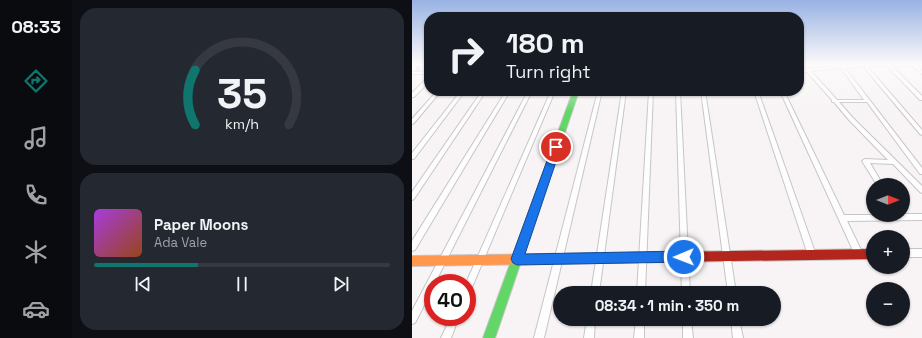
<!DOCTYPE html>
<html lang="en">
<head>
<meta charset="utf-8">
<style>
	body { margin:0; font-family:"Space Grotesk",sans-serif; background:#242831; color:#f1f3f6; height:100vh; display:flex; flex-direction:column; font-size:15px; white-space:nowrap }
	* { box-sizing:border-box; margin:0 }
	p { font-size:13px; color:#9ea1a6 }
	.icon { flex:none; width:22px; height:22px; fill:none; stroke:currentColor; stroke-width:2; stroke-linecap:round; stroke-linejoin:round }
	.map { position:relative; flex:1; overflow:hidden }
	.side { display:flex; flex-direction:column; gap:8px; padding:8px; background:#0d0f14; width:340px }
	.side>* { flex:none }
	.top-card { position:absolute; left:12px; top:12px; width:380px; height:84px; border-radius:16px; box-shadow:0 1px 3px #0004; background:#171b24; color:#f1f3f6; overflow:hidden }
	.needle { width:26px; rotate:90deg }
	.controls { position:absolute; left:454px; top:178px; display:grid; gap:8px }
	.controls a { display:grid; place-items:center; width:44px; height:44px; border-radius:50%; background:#171b24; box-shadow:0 1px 3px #0004; font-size:20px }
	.speed { position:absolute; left:12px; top:274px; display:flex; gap:8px; font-size:20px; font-weight:700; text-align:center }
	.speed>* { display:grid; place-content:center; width:52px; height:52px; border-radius:50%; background:#171b24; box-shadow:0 1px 3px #0004; line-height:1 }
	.speed .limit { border:6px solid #d22; background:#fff; color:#111 }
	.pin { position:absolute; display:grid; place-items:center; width:34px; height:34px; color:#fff; margin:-17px; border:2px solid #fff; border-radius:50%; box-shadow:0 1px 4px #0007 }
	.me { position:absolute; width:44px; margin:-22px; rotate:269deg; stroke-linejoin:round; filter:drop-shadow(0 0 3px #0008) }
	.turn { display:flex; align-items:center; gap:14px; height:84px; padding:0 16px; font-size:18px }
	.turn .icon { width:52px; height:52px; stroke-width:2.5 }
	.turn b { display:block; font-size:28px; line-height:34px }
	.side .tile { flex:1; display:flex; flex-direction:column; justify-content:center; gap:6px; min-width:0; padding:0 14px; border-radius:16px; background:#242831 }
	.side .dial { align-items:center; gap:0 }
	.dial svg { height:104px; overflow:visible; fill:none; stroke:#363941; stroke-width:7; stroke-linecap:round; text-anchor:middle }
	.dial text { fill:#f1f3f6; stroke:none }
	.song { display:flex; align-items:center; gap:12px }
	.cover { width:48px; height:48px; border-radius:6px; background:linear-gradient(135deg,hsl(280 70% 55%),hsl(20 70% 35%)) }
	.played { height:4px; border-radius:2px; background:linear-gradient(90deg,#0f766e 35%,#363941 35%) }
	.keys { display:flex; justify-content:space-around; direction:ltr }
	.trip { position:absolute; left:141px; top:286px; width:228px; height:40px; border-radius:20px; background:#171b24; box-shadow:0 1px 3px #0004; font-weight:700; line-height:40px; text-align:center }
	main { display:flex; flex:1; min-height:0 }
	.dock { display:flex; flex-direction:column; width:72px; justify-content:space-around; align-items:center; background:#090b0e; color:#9ea1a6 }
	.dock .icon { width:28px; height:28px }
	.dock .on { color:#0f766e }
	.dock b { font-size:18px; color:#f1f3f6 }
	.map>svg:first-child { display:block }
</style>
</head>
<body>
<main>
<nav class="dock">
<b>08:33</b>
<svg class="icon on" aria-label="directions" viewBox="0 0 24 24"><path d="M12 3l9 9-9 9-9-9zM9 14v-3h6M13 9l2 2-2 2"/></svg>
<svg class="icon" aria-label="music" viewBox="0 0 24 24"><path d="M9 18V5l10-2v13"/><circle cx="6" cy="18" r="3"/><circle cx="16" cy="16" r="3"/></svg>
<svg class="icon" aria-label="phone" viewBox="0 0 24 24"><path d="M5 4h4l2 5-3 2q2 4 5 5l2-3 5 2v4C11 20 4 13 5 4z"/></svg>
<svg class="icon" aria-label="climate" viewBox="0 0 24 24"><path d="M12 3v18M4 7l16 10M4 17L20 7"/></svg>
<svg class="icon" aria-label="car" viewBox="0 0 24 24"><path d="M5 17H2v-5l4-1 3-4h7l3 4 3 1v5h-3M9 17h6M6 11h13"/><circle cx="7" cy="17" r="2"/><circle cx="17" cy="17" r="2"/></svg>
</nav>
<section class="side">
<div class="tile dial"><svg viewBox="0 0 100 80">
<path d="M14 69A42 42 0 1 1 86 69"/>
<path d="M14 69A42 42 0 0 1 14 27" stroke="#0f766e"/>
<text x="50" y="56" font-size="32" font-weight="700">35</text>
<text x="50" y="72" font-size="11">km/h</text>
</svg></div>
<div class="tile">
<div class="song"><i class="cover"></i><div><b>Paper Moons</b><p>Ada Vale</p></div></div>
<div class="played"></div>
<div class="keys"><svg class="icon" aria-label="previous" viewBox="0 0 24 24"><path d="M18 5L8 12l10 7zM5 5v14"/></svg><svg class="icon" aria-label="pause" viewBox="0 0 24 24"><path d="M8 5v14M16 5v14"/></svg><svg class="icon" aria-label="next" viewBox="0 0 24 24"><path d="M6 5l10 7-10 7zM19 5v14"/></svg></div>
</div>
</section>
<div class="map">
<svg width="510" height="338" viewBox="0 0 510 338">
	<rect width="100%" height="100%" fill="#f8f4f5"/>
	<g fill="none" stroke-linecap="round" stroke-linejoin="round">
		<path fill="#c0afdb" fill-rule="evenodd" d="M5,64H9L7,72L0,75V73L3,71Z"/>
		<defs>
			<path id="street" d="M426,64H430L431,66L449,64H510V66H506L510,71V74L501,66H480L510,96V100H508L475,66H455L510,130V135L508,134L451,66L433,68L510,168V174H508L455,102H427L441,118L510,186V193L508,192L481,164L458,163L471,185H465L450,161L453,159L476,160L437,120L422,102H420V100L395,72H387V70L427,66ZM429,68L452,100H425L399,71Z
				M0,72H17V74H0Z
				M15,78H17V82L2,97H0V93Z
				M25,91H29L2,123L0,124V119Z
				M49,91H53L2,159H0V153Z
				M70,91H74L2,199L0,200V192Z
				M94,91H98L3,250L0,251V241Z
				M116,91H120L23,283H21V288L3,323L0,324V311Z
				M139,91H143L58,292L55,293V283H54Z
				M186,91H190L132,338H122Z
				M210,91H214L187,293H179Z
				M237,91H241L233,293H225Z
				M264,91H268L278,293H270Z
				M289,91H293L324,293H316Z
				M342,91H346L404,255L403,258L400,259L397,258L396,255Z
				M368,91H372L432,215H491V214H510V220L435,221L451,254L450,257L447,258L444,257Z
				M491,249H510V257H491Z
				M39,317H47L39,338H29Z
				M175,319H183L182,338H172Z
				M224,319H232V338H222Z
				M271,319H279L281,338H271Z
				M319,319H327L331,338H321Z"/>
			<path id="fast" d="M161,91H167L83,338H71Z"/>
			<path id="slow" d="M259,252L263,254L264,257L263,260L259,262L0,266V256Z"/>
			<path id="jam" d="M461,249V259L259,262L255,260L254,257L255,254L259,252Z"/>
		</defs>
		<use href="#street" stroke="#c7c5c5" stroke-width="2"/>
		<use href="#fast" stroke="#c7c5c5" stroke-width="2"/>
		<use href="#slow" stroke="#c7c5c5" stroke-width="2"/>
		<use href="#jam" stroke="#c7c5c5" stroke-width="2"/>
		<use href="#street" fill="#fefdfe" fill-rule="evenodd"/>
		<use href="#fast" fill="#63d668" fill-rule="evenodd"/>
		<use href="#slow" fill="#ff974d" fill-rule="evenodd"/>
		<use href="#jam" fill="#b3261e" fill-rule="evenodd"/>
	</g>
	<linearGradient id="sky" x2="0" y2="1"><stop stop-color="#98b2e3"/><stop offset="0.58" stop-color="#fcfafa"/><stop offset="1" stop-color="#fcfafa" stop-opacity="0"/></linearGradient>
	<rect width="510" height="111" fill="url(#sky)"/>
	<path fill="#1a73e8" stroke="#114b97" d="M144,144L149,147L113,254L272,251L276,253L278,257L276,261L272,262L105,265L101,263L99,259L140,147Z"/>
</svg>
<div class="controls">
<a><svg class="needle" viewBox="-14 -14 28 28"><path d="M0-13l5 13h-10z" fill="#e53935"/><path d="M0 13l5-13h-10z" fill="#9ea1a6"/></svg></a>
<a>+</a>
<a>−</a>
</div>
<div class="speed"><div class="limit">40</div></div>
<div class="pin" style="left:144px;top:147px;background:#d93025"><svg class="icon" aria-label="arrive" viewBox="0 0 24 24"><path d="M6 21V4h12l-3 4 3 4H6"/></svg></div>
<svg class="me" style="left:272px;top:257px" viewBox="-20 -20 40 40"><circle r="17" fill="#1a73e8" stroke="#fff" stroke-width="3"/><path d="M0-11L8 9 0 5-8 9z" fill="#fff"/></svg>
<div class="trip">08:34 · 1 min · 350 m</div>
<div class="top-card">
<div class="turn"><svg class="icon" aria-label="right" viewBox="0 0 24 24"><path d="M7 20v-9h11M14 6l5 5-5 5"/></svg><div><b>180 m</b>Turn right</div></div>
</div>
</div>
</main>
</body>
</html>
